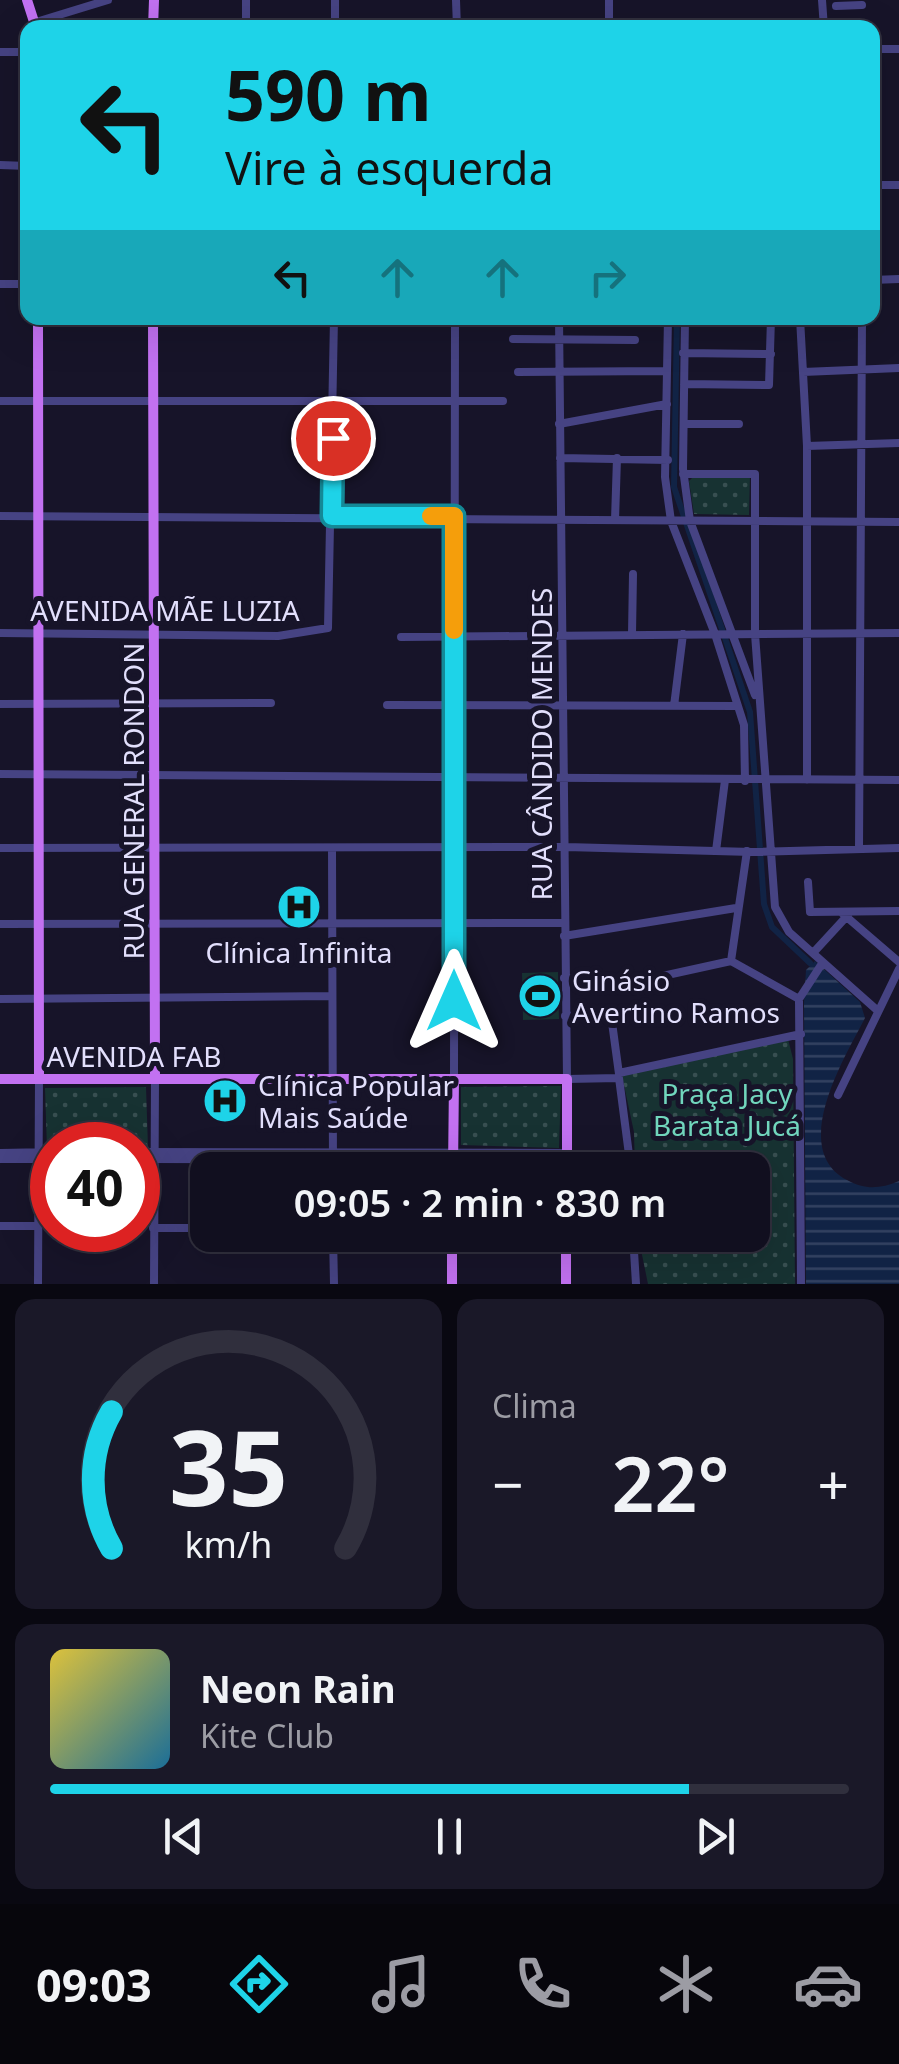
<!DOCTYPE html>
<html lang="pt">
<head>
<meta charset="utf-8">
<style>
	body { margin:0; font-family:"Noto Sans",sans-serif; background:#1a1828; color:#f1f3f6; height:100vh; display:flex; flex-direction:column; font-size:38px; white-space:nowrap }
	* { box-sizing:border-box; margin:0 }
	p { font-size:32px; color:#9c9ca4 }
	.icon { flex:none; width:55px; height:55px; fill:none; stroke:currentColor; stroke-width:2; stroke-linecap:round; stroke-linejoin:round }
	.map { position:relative; height:1284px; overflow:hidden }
	.details { display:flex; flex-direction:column; gap:15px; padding:15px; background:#090811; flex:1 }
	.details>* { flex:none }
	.hud { position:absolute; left:20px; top:20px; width:860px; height:305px; border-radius:20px; box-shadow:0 10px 40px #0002,0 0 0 2px #302f3d; background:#1ed3e8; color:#111; overflow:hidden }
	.speed { position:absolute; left:30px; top:1122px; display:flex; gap:20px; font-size:50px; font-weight:700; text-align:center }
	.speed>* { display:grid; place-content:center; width:130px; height:130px; border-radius:50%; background:#110f1f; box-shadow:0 10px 40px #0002,0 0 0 2px #302f3d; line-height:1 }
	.speed .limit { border:15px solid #d22; background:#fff; color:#111 }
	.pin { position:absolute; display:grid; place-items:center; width:85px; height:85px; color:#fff; margin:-42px; border:5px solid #fff; border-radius:50%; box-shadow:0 2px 10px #0007 }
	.me { position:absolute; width:110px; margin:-55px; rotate:0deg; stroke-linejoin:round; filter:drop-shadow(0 0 8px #0008) }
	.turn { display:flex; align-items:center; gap:35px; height:210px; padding:0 40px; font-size:45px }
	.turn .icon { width:130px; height:130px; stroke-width:2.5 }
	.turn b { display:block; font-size:70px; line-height:85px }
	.lanes { display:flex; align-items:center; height:95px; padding:0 40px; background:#0003; justify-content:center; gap:50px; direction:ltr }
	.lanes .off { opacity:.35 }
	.big { font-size:75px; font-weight:600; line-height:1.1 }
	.details .tile { flex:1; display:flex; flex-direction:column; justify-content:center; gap:15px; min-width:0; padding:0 35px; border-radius:20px; background:#1a1828 }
	.details .dial { align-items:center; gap:0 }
	.dial svg { height:260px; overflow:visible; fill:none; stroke:#302f3d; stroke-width:7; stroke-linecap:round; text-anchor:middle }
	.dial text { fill:#f1f3f6; stroke:none }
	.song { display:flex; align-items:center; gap:30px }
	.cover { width:120px; height:120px; border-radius:15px; background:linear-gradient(135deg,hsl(50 70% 55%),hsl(200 70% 35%)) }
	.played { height:10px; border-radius:5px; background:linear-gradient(90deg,#1ed3e8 80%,#302f3d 80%) }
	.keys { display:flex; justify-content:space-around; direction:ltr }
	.heat { display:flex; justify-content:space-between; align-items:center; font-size:55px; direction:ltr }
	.details .tiles { flex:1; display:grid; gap:15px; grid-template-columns:1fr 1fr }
	.tile:last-child { grid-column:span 2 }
	.trip { position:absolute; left:190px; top:1152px; width:580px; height:100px; border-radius:20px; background:#110f1f; box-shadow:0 10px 40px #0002,0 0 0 2px #302f3d; font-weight:600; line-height:100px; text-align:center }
	.dock { display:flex; height:160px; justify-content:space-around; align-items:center; background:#07060c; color:#9c9ca4 }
	.dock .icon { width:70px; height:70px }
	.dock .active { color:#1ed3e8 }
	.dock b { font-size:45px; color:#f1f3f6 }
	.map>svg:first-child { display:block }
</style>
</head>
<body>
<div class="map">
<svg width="899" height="1284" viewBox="0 0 899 1284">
	<defs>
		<pattern id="park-dots" width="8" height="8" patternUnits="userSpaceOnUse" patternTransform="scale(2.5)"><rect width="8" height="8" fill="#173232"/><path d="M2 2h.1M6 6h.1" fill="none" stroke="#384f51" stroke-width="1.8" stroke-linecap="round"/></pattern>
		<pattern id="water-rules" width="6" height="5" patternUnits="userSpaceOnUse" patternTransform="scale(2.5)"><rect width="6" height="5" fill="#112345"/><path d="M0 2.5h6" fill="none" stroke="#334261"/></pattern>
	</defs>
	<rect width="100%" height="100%" fill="#171429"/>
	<path fill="#173232" d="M558,972L559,1019L523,1020L522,973Z"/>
	<path fill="url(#park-dots)" d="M695,475H750L749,515L694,514L689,481Z
		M787,1035L793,1059L795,1284H648L638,1235H752V1170H635L634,1132L621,1071Z
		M561,1086L559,1148L461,1145V1087Z
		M146,1087L148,1148L52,1145L47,1148L45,1088Z"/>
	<path fill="url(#water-rules)" d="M815,961L860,1002L865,1018C845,1057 788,1149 847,1180C865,1190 880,1189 899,1181V1284H806L804,1003L806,970Z"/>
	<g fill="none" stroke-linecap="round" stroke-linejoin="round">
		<path stroke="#112345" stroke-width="6" d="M677,318L674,487L750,712L764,904L772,927L810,963"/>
		<path stroke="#464383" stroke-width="8" d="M335,0V28
			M456,0L457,28
			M822,0L824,28
			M836,6L862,5
			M36,22L108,0
			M246,28V0
			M609,28V0
			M872,49H899
			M0,52H28
			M872,87L876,119
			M0,165L28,166
			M872,185H899
			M872,280L899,279
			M0,284H28
			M559,318L567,1079L619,1078L631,1170
			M668,318L665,477L671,521L715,634L744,725L745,781
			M685,318L683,469L690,521L755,695
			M800,318L807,446V780
			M559,322L618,321
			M513,339L635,340
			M683,353L771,354
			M518,372L665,371
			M803,372L899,368
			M684,384L769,385L771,318
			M0,401H503
			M559,424L667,404
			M686,424H739
			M807,446L899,443
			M560,458L668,460
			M683,474H755V634L775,907L789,932L878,1011
			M0,516L899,522
			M615,520L617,458
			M0,633L278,636L328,628L334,318
			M632,634L633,574
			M401,637L899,633
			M0,704L271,703
			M387,705L736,706
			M674,706L683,634
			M0,774L899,780
			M0,848L566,847L752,852L899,848
			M332,849L333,1170
			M859,849L862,318
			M716,851L725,780
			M808,882L810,912L899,911
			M842,913L899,962
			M0,924L564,923
			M564,936L736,908
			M813,953L848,915
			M731,961L747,851
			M564,978L649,979L731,961L799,999L801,1284
			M0,999L332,996
			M799,999L823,962
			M565,1016L611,1015L619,1074
			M619,1073L801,1034
			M454,1079L455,318
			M838,1095L899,969
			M138,1152L567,1153
			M0,1153L52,1152
			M0,1159H52
			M138,1159L567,1160
			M0,1226H38
			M153,1228H208
			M333,1235L334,1284
			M633,1235L636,1284
			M38,1284L39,1079
			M154,1284L155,1079"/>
		<path stroke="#c271f1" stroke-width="10" d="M27,0L36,28
			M153,28L154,0
			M38,318L39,1079
			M153,318L155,1079
			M0,1079H567V1170
			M453,1170L454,1079
			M452,1284V1235
			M566,1284V1235"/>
	</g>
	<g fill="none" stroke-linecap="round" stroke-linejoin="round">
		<defs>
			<path id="route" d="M333,438L332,516H454V1001"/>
		</defs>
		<use href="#route" stroke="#148997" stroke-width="25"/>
		<use href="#route" stroke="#1ed3e8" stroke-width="18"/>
		<path stroke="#f59e0b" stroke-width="18" d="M431,516H454V630"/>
	</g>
	<defs>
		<symbol id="hospital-disc" viewBox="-11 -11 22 22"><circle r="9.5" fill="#1ed3e8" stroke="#171429"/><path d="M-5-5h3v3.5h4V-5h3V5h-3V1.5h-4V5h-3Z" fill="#111"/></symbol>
		<symbol id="stadium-disc" viewBox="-11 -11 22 22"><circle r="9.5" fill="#1ed3e8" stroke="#171429"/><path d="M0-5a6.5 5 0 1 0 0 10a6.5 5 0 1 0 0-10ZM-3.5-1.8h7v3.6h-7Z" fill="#111"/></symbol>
	</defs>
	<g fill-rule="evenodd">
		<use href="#hospital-disc" x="274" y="882" width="50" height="50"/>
		<use href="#stadium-disc" x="515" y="971" width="50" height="50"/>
		<use href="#hospital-disc" x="200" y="1076" width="50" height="50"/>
	</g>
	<g text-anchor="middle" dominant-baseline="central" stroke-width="10" stroke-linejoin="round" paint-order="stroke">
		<g font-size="28" fill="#e2dffc" stroke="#171429">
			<text x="165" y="610">AVENIDA MÃE LUZIA</text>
			<text transform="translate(541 744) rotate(-90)">RUA CÂNDIDO MENDES</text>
			<text transform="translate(133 801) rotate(-90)">RUA GENERAL RONDON</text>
			<text x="134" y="1056">AVENIDA FAB</text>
		</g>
		<g font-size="28" fill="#e2dffc" stroke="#171429" text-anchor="start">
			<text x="299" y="952" text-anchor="middle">Clínica Infinita</text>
			<text x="572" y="980">Ginásio<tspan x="572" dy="32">Avertino Ramos</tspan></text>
			<text x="258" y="1085">Clínica Popular<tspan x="258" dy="32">Mais Saúde</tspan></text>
		</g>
		<g font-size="28" fill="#71d6bd" stroke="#171429">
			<text x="727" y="1093">Praça Jacy<tspan x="727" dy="32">Barata Jucá</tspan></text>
		</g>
	</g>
</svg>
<div class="speed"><div class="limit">40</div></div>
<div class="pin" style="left:333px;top:438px;background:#d93025"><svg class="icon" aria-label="arrive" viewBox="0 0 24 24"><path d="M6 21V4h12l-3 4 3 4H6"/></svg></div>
<svg class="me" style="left:454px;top:1001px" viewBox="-20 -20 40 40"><path d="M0-17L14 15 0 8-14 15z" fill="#1ed3e8" stroke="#fff" stroke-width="4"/></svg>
<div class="trip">09:05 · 2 min · 830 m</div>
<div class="hud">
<div class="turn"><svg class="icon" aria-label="left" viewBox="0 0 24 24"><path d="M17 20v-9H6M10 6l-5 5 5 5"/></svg><div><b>590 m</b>Vire à esquerda</div></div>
<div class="lanes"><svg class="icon" aria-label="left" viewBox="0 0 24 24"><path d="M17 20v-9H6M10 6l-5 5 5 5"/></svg><svg class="icon off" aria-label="ahead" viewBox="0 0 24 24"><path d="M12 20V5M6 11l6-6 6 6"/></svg><svg class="icon off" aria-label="ahead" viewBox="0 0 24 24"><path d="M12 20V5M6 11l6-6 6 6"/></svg><svg class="icon off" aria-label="right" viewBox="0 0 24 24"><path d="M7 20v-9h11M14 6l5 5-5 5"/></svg></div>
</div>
</div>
<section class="details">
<div class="tiles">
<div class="tile dial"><svg viewBox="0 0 100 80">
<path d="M14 69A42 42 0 1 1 86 69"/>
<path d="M14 69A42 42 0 0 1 14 27" stroke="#1ed3e8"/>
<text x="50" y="56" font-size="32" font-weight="700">35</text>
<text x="50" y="72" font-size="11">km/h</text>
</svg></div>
<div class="tile"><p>Clima</p>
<div class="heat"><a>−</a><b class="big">22°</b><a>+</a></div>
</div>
<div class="tile">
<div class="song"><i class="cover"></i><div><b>Neon Rain</b><p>Kite Club</p></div></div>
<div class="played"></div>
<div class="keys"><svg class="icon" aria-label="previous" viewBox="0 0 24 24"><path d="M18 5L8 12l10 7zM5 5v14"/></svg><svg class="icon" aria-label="pause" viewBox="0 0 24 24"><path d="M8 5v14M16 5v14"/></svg><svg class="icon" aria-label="next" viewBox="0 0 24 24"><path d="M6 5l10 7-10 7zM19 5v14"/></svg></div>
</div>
</div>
</section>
<nav class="dock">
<b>09:03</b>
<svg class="icon active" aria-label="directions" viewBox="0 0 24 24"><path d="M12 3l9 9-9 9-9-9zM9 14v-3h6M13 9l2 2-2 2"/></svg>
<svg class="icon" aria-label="music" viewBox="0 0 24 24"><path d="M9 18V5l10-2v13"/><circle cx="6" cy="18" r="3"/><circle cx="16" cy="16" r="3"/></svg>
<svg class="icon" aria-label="phone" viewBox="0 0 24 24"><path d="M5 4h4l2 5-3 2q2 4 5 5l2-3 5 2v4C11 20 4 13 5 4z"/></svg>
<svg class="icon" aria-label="climate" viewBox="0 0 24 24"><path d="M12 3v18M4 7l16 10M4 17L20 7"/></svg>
<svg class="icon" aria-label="car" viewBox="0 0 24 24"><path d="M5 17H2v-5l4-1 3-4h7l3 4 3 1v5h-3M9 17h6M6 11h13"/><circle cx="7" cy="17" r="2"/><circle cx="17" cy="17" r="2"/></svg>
</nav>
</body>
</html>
